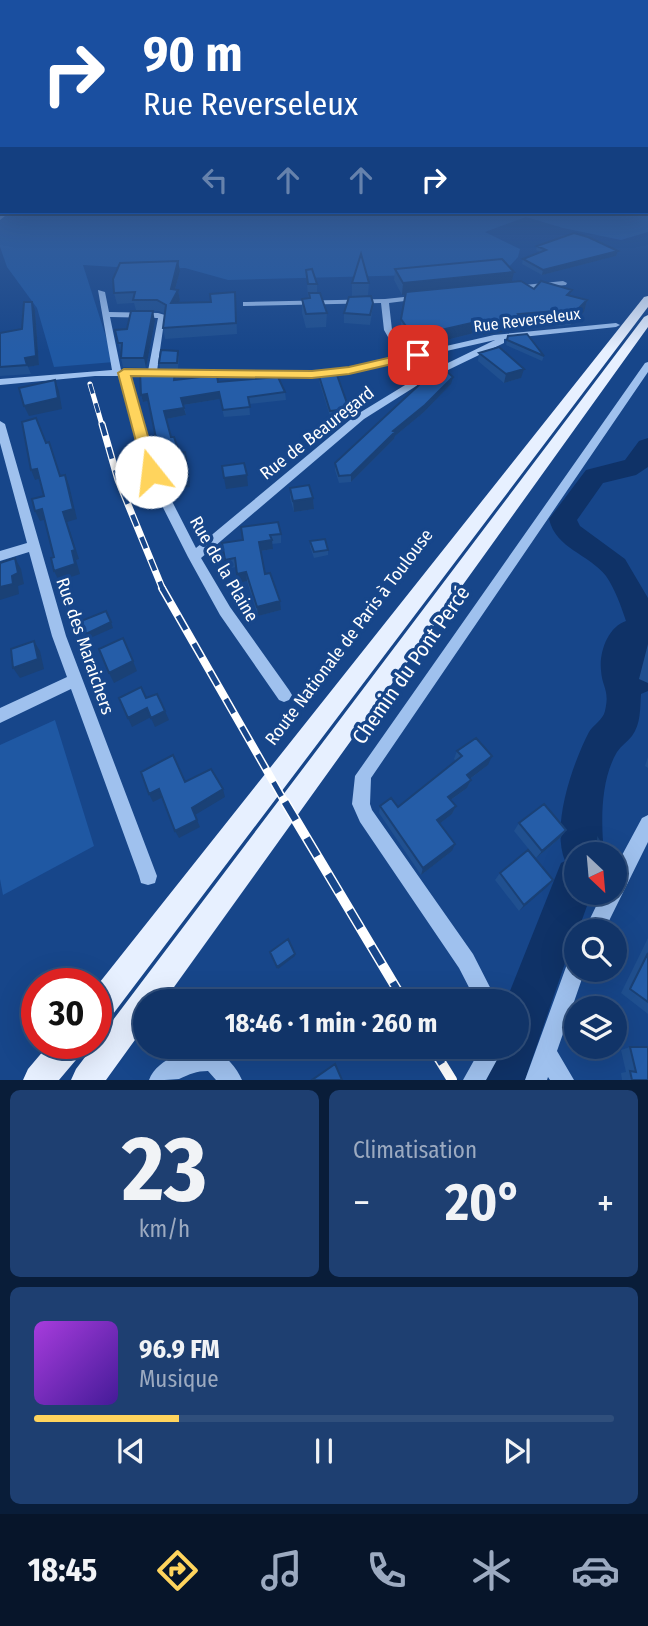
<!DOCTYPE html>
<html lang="fr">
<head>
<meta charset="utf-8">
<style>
	body { margin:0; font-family:"Fira Sans Condensed",sans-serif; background:#1e3f71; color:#f1f3f6; height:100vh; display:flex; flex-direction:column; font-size:26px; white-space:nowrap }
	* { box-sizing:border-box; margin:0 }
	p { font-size:23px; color:#9caac0 }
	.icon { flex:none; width:38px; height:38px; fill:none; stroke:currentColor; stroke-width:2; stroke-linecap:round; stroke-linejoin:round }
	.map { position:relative; height:1080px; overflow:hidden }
	.side { display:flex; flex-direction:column; gap:10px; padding:10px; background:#091d39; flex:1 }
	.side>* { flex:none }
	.top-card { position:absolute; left:0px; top:0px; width:649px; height:214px; box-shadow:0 7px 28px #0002,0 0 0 2px #304f7c; background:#1a4fa0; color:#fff; overflow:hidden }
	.needle { width:46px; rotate:154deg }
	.buttons { position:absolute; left:564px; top:842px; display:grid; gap:14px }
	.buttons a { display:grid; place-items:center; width:63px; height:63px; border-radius:50%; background:#113468; box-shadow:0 7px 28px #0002,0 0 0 2px #304f7c; font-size:35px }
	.speed { position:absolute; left:21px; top:968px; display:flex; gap:14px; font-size:35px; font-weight:700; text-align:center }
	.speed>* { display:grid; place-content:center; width:91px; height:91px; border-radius:50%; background:#113468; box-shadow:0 7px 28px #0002,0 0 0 2px #304f7c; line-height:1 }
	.speed .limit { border:10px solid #d22; background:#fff; color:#111 }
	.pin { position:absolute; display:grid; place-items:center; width:60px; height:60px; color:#fff; margin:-30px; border-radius:14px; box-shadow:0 4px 10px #0006 }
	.me { position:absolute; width:77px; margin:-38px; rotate:344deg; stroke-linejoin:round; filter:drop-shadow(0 0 5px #0008) }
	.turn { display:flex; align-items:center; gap:24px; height:147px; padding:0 28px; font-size:32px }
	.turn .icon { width:91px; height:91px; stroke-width:2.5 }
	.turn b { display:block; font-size:49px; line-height:60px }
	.lanes { display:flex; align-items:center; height:66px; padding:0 28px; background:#0003; justify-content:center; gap:35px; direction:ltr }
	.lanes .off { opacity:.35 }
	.big { font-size:52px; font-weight:700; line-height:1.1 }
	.side .card { flex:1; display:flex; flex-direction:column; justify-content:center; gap:10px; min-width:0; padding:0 24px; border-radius:10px; background:#1e3f71 }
	.side .dial { align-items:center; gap:0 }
	.dial b { font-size:91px; line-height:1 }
	.song { display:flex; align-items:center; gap:21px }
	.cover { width:84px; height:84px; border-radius:10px; background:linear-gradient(135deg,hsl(280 70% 55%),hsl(260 70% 35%)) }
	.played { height:7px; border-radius:4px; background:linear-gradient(90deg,#ffd45d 25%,#304f7c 25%) }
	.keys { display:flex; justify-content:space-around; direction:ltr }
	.heat { display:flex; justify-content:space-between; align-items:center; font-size:38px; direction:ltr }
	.side .tiles { flex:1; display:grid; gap:10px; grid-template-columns:1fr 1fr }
	.card:last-child { grid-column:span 2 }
	.trip { position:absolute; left:133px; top:989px; width:396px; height:70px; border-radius:35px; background:#113468; box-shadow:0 7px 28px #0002,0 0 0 2px #304f7c; font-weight:700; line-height:70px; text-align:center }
	.tab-bar { display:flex; height:112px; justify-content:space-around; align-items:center; background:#07152a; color:#9caac0 }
	.tab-bar .icon { width:49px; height:49px }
	.tab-bar .on { color:#ffd45d }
	.tab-bar b { font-size:32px; color:#f1f3f6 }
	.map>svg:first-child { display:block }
</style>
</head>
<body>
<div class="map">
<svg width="648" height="1080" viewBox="0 0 648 1080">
	<rect width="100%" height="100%" fill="#17468a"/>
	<path fill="#1f58a3" d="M648,200V232L621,240L563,228L526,217L485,232L520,249L518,257L507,269L456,274L228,280L185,268L147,269L83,265L114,362L54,367L37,308L7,267L0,247V216L5,212H648Z
		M55,720L94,846L3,895L0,879V745Z"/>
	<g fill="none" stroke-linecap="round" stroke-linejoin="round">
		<path fill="#0f3267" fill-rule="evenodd" d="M648,438V467L636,475L603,483L577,520L580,526L625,559L648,598V691L641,694C640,708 641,724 632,736C627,742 621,746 617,752C600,781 601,822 604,854H576V892H592L578,931H576L525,1080H475L487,1046H516V1001H506L561,863L565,861C551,826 572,765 589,732C593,725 603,720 605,711C610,689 602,688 601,670C599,652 608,627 626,621C621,606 615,589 606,576C589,554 556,549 549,519L586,470L625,460L639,441Z"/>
		<path fill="#9fc1ee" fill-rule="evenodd" d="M4,212H10L0,220V215Z
			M563,281L567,283L566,285L515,290L511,288L515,286Z
			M98,290L105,292L109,312L158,313L165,315L157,371L312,372L349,367L399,356L384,330L381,303L243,306V302H246L385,299L423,295L424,297L420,299L389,303L392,330L407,355L494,335L616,323L620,325L616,327L504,339V343L421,383L364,419L201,558L230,607L289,690L292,695L289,700L284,702L279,700L220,615L188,557L145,472L120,376H95L0,385V379L112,370ZM110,317L158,318L148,371L121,370ZM495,340L415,379L356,415L196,548L157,472L129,376L312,378L349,373Z
			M648,362V372L371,778L370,804L372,810L473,954L497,1001H476L459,968L360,822L352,804L355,776L645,363Z
			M0,421L5,424L66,636L157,876L155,883L148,885L141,883L139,876L71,689L0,723V708L67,677L52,636L29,552L0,561V551L27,543L0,443Z
			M648,815V842L604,931H584L603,892H614V870L642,818Z
			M576,957V970H585L557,1051L574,1080H550L548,1077L547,1080H525L566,967L569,960Z
			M478,1046H500L498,1058L486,1080H463L477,1055Z
			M213,1049C225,1054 237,1068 242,1080H216L208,1071C196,1071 190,1074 179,1079C171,1080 158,1080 149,1080C158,1057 190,1049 213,1049Z"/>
		<path fill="#e7f0ff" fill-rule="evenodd" d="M648,296V307L107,1022L96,1026V987L644,297Z
			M648,315V327L164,1001H145V1026L106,1080H71L76,1069L644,317Z
			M50,1043H85L81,1054L59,1080H23L28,1069Z"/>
		<defs>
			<path id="rail-far3" d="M90,384L102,425"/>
			<path id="rail-far2" d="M102,424L118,480L163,590"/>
			<path id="rail-far1" d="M162,588L286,804"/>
			<path id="rail" d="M285,802L404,1001
				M431,1046L452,1080"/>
		</defs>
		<use href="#rail-far3" stroke="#fff" stroke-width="5"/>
		<use href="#rail-far2" stroke="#fff" stroke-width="7"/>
		<use href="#rail-far1" stroke="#fff" stroke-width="8"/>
		<use href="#rail" stroke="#fff" stroke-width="10"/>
		<use href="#rail-far3" stroke="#17468a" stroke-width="3.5" stroke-dasharray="10" stroke-linecap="butt"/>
		<use href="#rail-far2" stroke="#17468a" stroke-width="4.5" stroke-dasharray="12" stroke-linecap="butt"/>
		<use href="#rail-far1" stroke="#17468a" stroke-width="5" stroke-dasharray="16" stroke-linecap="butt"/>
		<use href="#rail" stroke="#17468a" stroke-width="7" stroke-dasharray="21" stroke-linecap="butt"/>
	</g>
	<path fill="#205090" d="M537,246L618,251L616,256L542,275L522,264L523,259L540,252L536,250Z
		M178,261L180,271L175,290H178L180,300L178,303L236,302L237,334L165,339L163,328L165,314L159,311L136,310L134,303L117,304L114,293Z
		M395,269L511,282L534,289L570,296L587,300L584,312L571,325L556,326L553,322L519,326L518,330L483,335L474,332V333L418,347L408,344L400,331L405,294L402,295L394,280Z
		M306,270L317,284V293L327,313L326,327L306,328L302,313V299L308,298Z
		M352,283H369L368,296L373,303L372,313L370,325L344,323V313L352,297Z
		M35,310L39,365L28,367L31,374L0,376V333L22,329Z
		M155,321L146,368L123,367L121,358V353L115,330L127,329Z
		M508,336L544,356L542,361L506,345Z
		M479,353L521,378L504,383L478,361Z
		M179,356L178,369L160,368L159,363Z
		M319,376L349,409V414L330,416L319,381Z
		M176,379L218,382L285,392L286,400L249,404L250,415L224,417L220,399L184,405L186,415L166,419L171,437L179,453L190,487L177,489L175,480L173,481L169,458L161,460L148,401L143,402L141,395Z
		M451,384L424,412L395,436L394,439L351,482L339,483L335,470V463Z
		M290,488L313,498L314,509L294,512L290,498Z
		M281,534V543L272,544L273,549L261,551L265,574L281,610L258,616L247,581L239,583L236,567L226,569L222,543Z
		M310,541L328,550V555L314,558L310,546Z
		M648,644V683L639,679Z
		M457,751L488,765L470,779L471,780L467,788L451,800L456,806L452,814L439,824L452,851L421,875L379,813L380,806L398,807L456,761L454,759Z
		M648,757V768L645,766Z
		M519,823L566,830L560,838L536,858L514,831Z
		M598,839L607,854H593L594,843Z
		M500,873L553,880L519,911L495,880Z
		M648,938V1014L621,993Z
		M630,1047L648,1080H622L621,1073L626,1072L621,1050Z"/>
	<path fill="#1a4176" d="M618,251L616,256L542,275L543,270Z
		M178,261L180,271L172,300L171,289Z
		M514,272L511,284L402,295L403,283Z
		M178,290L180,300L173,314L171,303Z
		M587,300L584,312L571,325L574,313Z
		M32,302L35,310L39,365L28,367L25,358Z
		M153,311L155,321L146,368L144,358Z
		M521,318L518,330L483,335L485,323Z
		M476,322L474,333L418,347L419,335Z
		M524,369L521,378L504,383L506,374Z
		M453,377L451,384L424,412L395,436L394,439L351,482V475L393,431Z
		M55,380L59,391L62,409L29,416L24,406Z
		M219,392L220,399L183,405L181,398Z
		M147,394L148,401L143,402L141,395Z
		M184,408L186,415L166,419L164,411Z
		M178,449L180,456L161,460L159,453Z
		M186,457L190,487L177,489L176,484Z
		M37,469L41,478L35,480L31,470Z
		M65,475L69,485L77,519L67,522L79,559L76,560L80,574L59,581L54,571L72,551L63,512Z
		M247,475L248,486L226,489L224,478Z
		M313,498L314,509L294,512L293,501Z
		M42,509L47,519L40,521L35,511Z
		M272,540L273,549L260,551L259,542Z
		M15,558L21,569L24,584L18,586L19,594L0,600V587L12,576Z
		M246,572L247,581L239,583L237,574Z
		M280,601L281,610L258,616L257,607Z
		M111,622L113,628L88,639L86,634Z
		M34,641L40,651L44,669L20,678L13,668Z
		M133,661L137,671L114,683L109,673Z
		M147,708L151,717L132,727L128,718Z
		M165,711L169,720L155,727L151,718Z
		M492,756L488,765L463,784L467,775Z
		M471,780L467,788L445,804L448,797Z
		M159,789L163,797L153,802L149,794Z
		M223,789L225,797L195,815L192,808Z
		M456,806L452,814L434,828L437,820Z
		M197,820L200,827L179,838L175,831Z
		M566,830L560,838L536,858L542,851Z
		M455,844L452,851L421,875L423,868Z
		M553,880L547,887L519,911L524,905Z
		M295,954V956L278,969L277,967Z"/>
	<path fill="#255da8" stroke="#1a4176" stroke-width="2" d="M574,233L588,237L618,251L543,270L523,259L546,250L537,246Z
		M361,254L369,283H352Z
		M502,259L514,272L403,283L395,269Z
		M178,261L171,289L178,290L171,303L211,302L210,294L235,292L236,323L163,328L166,305L157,300H133L135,292L114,293L113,279L120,263Z
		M312,269L317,284H308L306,270Z
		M521,281L534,289L541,281L572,290L567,295L587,300L574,313L560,314L556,311L518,314L521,318L485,323L474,320L476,322L419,335L410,332L401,319L406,292Z
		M309,293H320L327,313L306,314L302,299L310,298Z
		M371,296L373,303L370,315L344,313L349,297Z
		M24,302H32L36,356L25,358L27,365L0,367V333L22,329Z
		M131,311H153L144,358H121L122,343H118L115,330L127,329Z
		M527,334L544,356L507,340L508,336Z
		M499,347L524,369L506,374L479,353Z
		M161,350L178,351L177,363H159Z
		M445,370L453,377L425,405L393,431L395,432L351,475L339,476L335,463L420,384L431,374Z
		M140,371L175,372L174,380L217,375L218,382L278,377L285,392L248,397L250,407L223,410L219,392L181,398L184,408L164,411L171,437H174L178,449L159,453L147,394L141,395Z
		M337,375L349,409L330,411L319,376Z
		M55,380L58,398L24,406L19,388Z
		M36,418L46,443L49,442L60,476L65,475L73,509L63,512L75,550L72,551L75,564L54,571L51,558L54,557L42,509L35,511L32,499L44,496L37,469L31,470L22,422Z
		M185,452L189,482L176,484L174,475H172L168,454Z
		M244,463L247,475L224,478L222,466Z
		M309,485L313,498L293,501L290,488Z
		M278,522L281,534L270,535L272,540L259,542L265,574L270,573L280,601L257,607L246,572L237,574L235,558L225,560L222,543L243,540L241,527Z
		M325,539L328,550L314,552L310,541Z
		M15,558L18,573L12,576L13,584L0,587V563Z
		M106,611L111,622L86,634L81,621Z
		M123,638L133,661L109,673L99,649Z
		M34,641L38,659L13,668L11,649Z
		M141,687L146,698L157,694L165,711L151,718L147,708L128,718L119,698Z
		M476,738L492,756L467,775L471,780L448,797L456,806L437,820L455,844L423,868L380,806L391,798L398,807L462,756L457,751Z
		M173,755L185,782L211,769L223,789L192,808L197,820L175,831L159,789L149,794L141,772Z
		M544,804L566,830L542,851L519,823Z
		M598,839L607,854H596Z
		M528,850L553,880L524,905L500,873Z
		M288,939L295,954L277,967L270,952Z
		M648,953V1002L630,989Z
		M630,1047H648V1080H632L630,1071L636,1072Z
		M335,1064L342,1080H312Z"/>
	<linearGradient id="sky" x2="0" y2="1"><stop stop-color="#0d264c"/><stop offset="0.57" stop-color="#365d98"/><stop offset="1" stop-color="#365d98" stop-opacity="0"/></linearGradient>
	<rect width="648" height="351" fill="url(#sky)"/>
	<path fill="#ffd45d" stroke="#a68a3c" stroke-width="2" d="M418,351L424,355L422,357L349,374L312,378L131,376L158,472L151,477L144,472L118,373L124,369L312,371L349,367Z"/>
	<g text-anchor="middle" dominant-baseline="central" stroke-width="7" stroke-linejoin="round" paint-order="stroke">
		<g font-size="16" fill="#fff" stroke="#17468a">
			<text transform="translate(527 320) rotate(-7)">Rue Reverseleux</text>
		</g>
		<g font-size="18" fill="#fff" stroke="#17468a">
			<text transform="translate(317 433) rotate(-38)">Rue de Beauregard</text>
			<text transform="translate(224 569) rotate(60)">Rue de la Plaine</text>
			<text transform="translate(349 637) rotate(-53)">Route Nationale de Paris à Toulouse</text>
			<text transform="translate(85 646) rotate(71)">Rue des Maraichers</text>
		</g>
		<g font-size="21" fill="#fff" stroke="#17468a">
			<text transform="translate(411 665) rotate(-55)">Chemin du Pont Percé</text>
		</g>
	</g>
</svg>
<div class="buttons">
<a><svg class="needle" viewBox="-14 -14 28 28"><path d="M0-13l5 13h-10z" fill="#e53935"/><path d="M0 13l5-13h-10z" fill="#9caac0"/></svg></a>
<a><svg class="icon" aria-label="search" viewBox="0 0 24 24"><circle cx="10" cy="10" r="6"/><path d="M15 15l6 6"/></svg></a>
<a><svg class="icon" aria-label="layers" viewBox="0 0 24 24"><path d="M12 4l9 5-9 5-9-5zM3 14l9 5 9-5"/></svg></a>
</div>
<div class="speed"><div class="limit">30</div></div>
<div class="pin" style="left:418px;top:355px;background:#d93025"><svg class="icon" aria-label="arrive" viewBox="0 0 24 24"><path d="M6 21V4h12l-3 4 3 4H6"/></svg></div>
<svg class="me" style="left:151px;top:472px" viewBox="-20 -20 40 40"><circle r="19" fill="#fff"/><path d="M0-13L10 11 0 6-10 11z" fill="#ffd45d"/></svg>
<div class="trip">18:46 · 1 min · 260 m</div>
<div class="top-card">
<div class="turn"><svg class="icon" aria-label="right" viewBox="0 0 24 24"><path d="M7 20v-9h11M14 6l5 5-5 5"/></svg><div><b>90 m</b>Rue Reverseleux</div></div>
<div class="lanes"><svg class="icon off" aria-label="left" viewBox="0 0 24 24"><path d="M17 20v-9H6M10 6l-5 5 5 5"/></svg><svg class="icon off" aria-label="ahead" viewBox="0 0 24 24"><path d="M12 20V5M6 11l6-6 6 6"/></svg><svg class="icon off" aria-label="ahead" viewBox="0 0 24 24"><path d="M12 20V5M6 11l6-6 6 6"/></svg><svg class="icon" aria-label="right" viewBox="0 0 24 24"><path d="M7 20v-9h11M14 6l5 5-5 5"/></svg></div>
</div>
</div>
<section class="side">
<div class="tiles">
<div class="card dial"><b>23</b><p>km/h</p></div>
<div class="card"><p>Climatisation</p>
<div class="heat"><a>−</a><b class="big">20°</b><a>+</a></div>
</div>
<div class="card">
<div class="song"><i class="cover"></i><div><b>96.9 FM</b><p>Musique</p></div></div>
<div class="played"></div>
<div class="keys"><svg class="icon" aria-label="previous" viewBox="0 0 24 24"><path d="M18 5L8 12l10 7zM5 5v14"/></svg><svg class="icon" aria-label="pause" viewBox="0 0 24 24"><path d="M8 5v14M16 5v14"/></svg><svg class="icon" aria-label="next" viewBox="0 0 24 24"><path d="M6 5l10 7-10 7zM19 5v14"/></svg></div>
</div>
</div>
</section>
<nav class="tab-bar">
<b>18:45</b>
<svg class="icon on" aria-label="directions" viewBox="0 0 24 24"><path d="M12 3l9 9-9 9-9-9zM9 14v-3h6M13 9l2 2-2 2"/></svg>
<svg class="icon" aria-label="music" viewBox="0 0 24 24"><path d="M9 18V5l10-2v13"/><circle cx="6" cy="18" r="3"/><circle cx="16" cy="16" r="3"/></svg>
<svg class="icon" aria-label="phone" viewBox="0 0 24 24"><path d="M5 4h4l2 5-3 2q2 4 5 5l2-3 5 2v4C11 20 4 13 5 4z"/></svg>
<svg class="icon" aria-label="climate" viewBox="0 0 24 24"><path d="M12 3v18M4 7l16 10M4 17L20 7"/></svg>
<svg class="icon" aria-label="car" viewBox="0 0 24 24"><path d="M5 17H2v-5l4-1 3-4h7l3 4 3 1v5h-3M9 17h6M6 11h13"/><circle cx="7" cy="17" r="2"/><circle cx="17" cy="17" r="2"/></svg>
</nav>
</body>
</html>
